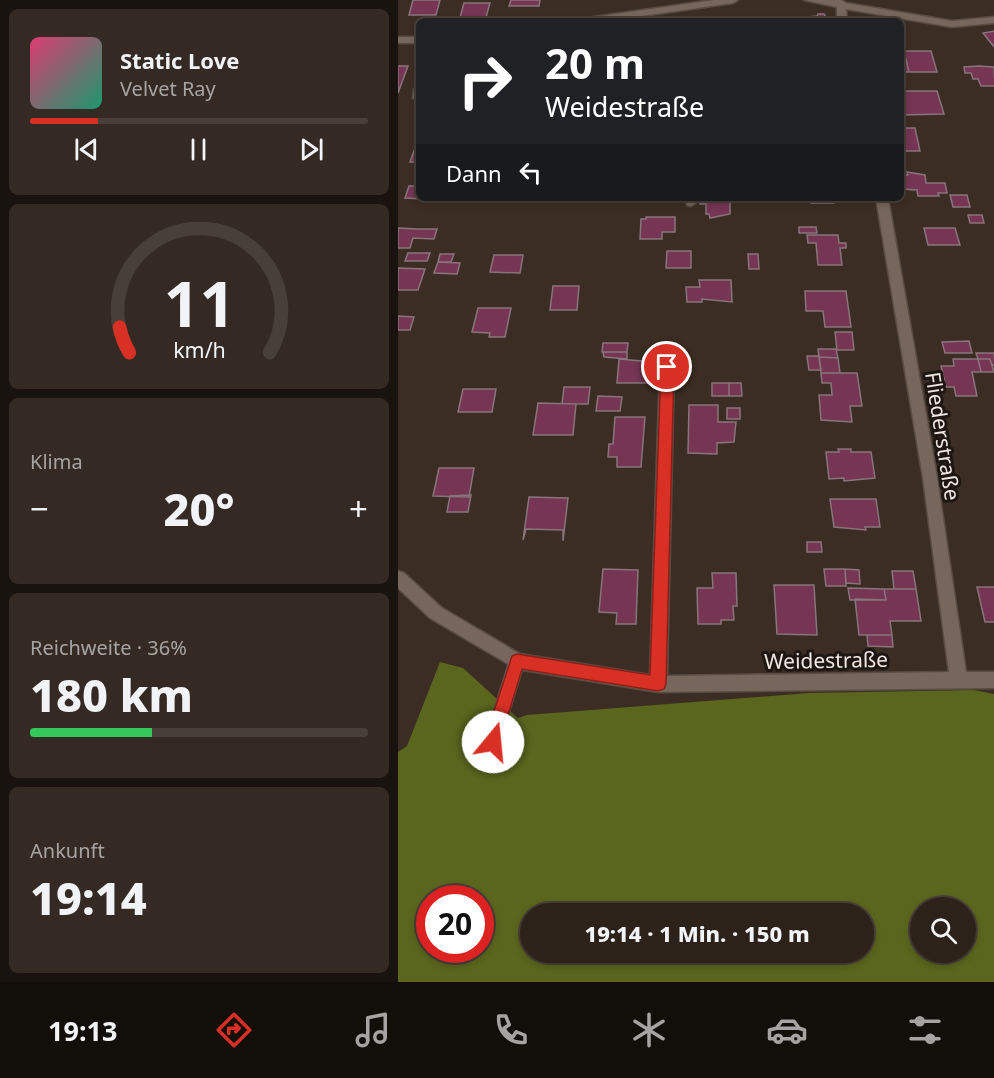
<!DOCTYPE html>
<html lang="de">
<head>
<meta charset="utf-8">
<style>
	body { margin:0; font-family:"Noto Sans",sans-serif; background:#342a23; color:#f1f3f6; height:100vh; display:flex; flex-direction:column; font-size:22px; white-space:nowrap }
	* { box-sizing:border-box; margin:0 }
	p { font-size:20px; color:#a6a4a2 }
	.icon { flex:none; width:33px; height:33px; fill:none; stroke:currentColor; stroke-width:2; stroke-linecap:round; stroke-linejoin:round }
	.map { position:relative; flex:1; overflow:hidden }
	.sheet { display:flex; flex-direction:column; gap:9px; padding:9px; background:#18130e; width:398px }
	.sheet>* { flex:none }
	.top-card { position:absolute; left:18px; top:18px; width:488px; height:183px; border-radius:9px; box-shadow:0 3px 9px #0003,0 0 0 2px #483f39; background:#202124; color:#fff; overflow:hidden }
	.tools { position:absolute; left:512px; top:897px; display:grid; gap:12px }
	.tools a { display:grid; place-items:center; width:66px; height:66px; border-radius:50%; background:#2c221a; box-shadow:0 3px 9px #0003,0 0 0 2px #483f39; font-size:30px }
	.speed { position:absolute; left:18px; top:885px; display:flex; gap:12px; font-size:30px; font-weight:700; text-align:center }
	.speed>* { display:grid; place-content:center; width:78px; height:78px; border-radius:50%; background:#2c221a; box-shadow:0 3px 9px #0003,0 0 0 2px #483f39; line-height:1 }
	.speed .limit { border:9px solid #d22; background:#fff; color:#111 }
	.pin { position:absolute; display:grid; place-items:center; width:51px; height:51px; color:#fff; margin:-26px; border:3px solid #fff; border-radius:50%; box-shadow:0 2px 6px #0007 }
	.me { position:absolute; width:66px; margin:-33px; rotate:17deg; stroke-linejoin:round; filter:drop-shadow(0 0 4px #0008) }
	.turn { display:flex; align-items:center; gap:21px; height:126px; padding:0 30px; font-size:27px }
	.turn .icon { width:78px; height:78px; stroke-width:2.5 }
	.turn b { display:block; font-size:42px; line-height:51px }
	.then { display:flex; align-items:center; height:57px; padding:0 30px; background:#0003; gap:12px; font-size:22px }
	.big { font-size:45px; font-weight:800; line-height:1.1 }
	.sheet .widget { flex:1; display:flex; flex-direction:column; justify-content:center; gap:9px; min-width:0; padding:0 21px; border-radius:9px; background:#342a23 }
	.sheet .dial { align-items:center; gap:0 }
	.dial svg { height:156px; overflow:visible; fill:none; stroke:#483f39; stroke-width:7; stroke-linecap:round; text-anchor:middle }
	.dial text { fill:#f1f3f6; stroke:none }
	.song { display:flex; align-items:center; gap:18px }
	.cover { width:72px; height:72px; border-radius:9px; background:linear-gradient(135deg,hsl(340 70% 55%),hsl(160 70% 35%)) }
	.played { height:6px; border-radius:3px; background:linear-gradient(90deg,#d93025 20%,#483f39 20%) }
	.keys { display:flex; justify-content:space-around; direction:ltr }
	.heat { display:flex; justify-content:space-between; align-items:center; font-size:33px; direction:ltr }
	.charge { height:9px; border-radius:4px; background:linear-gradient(90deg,#34c759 36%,#483f39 0) }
	.trip { position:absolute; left:122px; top:903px; width:354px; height:60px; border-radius:30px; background:#2c221a; box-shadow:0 3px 9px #0003,0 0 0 2px #483f39; font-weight:800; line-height:60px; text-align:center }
	.tab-bar { display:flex; height:96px; justify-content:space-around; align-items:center; background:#120e0a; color:#a6a4a2 }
	.tab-bar .icon { width:42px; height:42px }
	.tab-bar .selected { color:#d93025 }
	.tab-bar b { font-size:27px; color:#f1f3f6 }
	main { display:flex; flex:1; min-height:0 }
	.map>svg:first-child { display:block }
</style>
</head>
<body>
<main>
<section class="sheet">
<div class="widget">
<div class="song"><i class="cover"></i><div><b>Static Love</b><p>Velvet Ray</p></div></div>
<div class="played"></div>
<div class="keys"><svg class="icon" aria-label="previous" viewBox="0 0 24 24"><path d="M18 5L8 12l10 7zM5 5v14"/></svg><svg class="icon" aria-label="pause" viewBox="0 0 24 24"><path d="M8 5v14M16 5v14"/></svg><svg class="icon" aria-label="next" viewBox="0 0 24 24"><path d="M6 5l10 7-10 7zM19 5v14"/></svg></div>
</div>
<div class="widget dial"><svg viewBox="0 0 100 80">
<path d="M14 69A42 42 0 1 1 86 69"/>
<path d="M14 69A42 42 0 0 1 9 56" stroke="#d93025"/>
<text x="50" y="56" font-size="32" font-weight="700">11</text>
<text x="50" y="72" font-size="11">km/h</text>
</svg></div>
<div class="widget"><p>Klima</p>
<div class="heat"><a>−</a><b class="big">20°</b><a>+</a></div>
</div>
<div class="widget"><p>Reichweite · 36%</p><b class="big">180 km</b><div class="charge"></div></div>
<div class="widget"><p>Ankunft</p><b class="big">19:14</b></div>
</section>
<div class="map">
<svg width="597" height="982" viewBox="0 0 597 982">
	<rect width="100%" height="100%" fill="#3b2d23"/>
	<path fill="#5a651d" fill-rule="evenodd" d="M42,662L65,668L120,718L129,715L411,693L576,690L596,694V982H0V752L9,746ZM32,898H82V950H32ZM522,908H567V952H522ZM132,914H465V952H132Z"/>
	<path fill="#753553" stroke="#88747c" stroke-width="1.5" d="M15,0H42L38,15H11Z
		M113,0H142L141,6H111Z
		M66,3H92L87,21H61Z
		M420,14H426L430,21H434H403L402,18L419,16Z
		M371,17V21H343V18Z
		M597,31V48L585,33Z
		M502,51H506L511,72H502Z
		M506,51H533L539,72H511Z
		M0,66H10L0,93Z
		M581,66L596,67L597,86H583L580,79H575L573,73H567L566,67Z
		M502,91H539L546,114L502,115Z
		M502,128H517L522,151H502Z
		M21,140V162H12L17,148Z
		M509,172L527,175L528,183H547L549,193H540L541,196H520L519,190L502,189V175H510Z
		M11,186H21V198L26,199L7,198Z
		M552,195H569L572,207H555Z
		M308,198H332V214L312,218L311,214H308V204H302V201H308Z
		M412,198H436V203H413Z
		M570,215H584L586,223H572Z
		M248,217H277V232H264V239H242L243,219H248Z
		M401,227H418L419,233H401Z
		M0,228L19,229H39L36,239L15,238L12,248H0Z
		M526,228H557L562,245H530Z
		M409,235H440L441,243H448V248H442L444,265H420L418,243H410Z
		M269,251H293V268H268Z
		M10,253H32L29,261H7Z
		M42,254H56L53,262H40Z
		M350,254H360L361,269H351Z
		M96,255H125L122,273L92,272Z
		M40,262L62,263L59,274L36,273Z
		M0,268L27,269L20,290H0Z
		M301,280H333L334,302L304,299V302H289L288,287H302Z
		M155,286H181L179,310H152Z
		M407,291H448L453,327H427L425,311H408Z
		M80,308H113L107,337H91L92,333L74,332Z
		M0,316L16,317L12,330H0Z
		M437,332H454L456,350H439Z
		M571,341L574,353H547L544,342Z
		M205,343H230L229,352H204Z
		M420,349H438L440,358L421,357Z
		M205,352H229V359L206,357Z
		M578,353H596L597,365H594L592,359H580Z
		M409,356H421L423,370H411Z
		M421,357L440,358L442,373H423Z
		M221,359L255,362L253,383H219Z
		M555,359H580L583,372H574L579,396H558L556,387H548L543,366H556Z
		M580,359H592L596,372H583Z
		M423,373H459L464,406H452L454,422L423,420L421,395H434L433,383H424Z
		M314,383H331V396H314Z
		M331,383H343L344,396H331Z
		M166,387H192L190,404H164Z
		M65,389H98L94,412H60Z
		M200,396L224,397L222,411H198Z
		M140,403L178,404L175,435H135Z
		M291,405H320V422H338L336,442L319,443V454L290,453Z
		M329,408H342V419H329Z
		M217,417H247L243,467H219V457H210L211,444H215Z
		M440,449H453V452H473L477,478L446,481V478L431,479L428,452H441Z
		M41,468H76L71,497L35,496Z
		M71,495H73L70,512H49L52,496Z
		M131,497L170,498L165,541V530L128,529L125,540Z
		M432,499H478L482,527H467L468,530L436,527Z
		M409,542H423L424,552H409Z
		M205,569L240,570L238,624H218L219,613L201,612Z
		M426,569H447L448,586H428Z
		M447,569L461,570L462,584L448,583Z
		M494,571H515L518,589H496Z
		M314,573H338L339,606H335L336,620H323V624H300L299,588H315Z
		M376,585H416L419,635L379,634Z
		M579,587H597V622H587Z
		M450,588L486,589L488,600H452Z
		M486,589H518L523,621H492L494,635H461L457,599L488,600Z
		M469,635H494L495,647L470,646Z"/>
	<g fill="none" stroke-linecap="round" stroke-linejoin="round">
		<defs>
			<path id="lane" d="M119,654L124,656L127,661L96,762L94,768L88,770L82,768L80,762L111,661L114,656Z"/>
			<path id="street" d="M316,0H340L335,3L209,21H184L189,18Z
				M406,0H443L448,3L554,21L597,17V23L554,27L448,9L449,21H439V7Z
				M0,37H21V43H0Z
				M21,86V99L15,98L16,89Z
				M287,198H299V202L293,206L289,205Z
				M478,198H490L539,478L568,672H597V688L260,692L119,669L32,618L0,588V571L6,573L44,608L122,654L252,675L262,367L269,362L276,367L269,676L551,672L525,478Z"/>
		</defs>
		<use href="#lane" stroke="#584c43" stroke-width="2"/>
		<use href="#street" stroke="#584c43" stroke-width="3"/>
		<use href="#lane" fill="#76665b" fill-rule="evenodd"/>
		<use href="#street" fill="#76665b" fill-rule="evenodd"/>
	</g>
	<path fill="#d93025" stroke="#8d1f18" stroke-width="1.5" d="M269,362L276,367L268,684L266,689L260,691L124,669L100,748L95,750L89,748L86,742L114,656L119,654L252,675L263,367Z"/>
	<g text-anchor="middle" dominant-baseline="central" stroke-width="6" stroke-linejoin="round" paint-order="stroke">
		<g font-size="21" fill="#f1e7e1" stroke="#1d1713">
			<text transform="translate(545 436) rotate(81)">Fliederstraße</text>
			<text transform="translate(428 660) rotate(-1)">Weidestraße</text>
		</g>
	</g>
</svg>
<div class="tools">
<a><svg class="icon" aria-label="search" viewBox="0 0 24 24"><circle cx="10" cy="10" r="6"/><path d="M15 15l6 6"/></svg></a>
</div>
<div class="speed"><div class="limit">20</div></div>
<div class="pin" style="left:269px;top:367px;background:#d93025"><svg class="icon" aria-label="arrive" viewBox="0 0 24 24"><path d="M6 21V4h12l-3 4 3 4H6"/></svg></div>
<svg class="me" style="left:95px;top:742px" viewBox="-20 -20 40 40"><circle r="19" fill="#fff"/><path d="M0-13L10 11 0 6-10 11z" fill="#d93025"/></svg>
<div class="trip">19:14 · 1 Min. · 150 m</div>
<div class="top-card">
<div class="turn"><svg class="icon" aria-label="right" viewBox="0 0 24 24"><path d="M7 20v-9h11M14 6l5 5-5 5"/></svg><div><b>20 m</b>Weidestraße</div></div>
<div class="then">Dann<svg class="icon" aria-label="left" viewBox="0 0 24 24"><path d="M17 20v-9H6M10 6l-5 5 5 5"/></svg></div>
</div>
</div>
</main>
<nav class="tab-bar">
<b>19:13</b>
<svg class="icon selected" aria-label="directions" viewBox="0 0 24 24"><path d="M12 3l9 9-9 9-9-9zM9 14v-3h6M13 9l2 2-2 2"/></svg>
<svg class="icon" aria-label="music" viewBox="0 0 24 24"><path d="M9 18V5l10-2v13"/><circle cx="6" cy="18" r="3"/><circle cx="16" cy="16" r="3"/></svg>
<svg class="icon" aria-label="phone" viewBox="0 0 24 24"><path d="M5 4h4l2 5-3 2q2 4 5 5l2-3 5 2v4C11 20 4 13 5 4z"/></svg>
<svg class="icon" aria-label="climate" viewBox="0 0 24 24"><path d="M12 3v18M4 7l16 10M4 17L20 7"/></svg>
<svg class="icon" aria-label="car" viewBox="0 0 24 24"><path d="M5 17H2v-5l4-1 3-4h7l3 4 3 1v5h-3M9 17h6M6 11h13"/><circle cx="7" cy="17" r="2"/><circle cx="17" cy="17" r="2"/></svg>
<svg class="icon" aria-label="filters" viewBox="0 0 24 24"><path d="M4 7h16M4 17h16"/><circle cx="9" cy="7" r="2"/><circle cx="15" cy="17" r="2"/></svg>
</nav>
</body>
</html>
